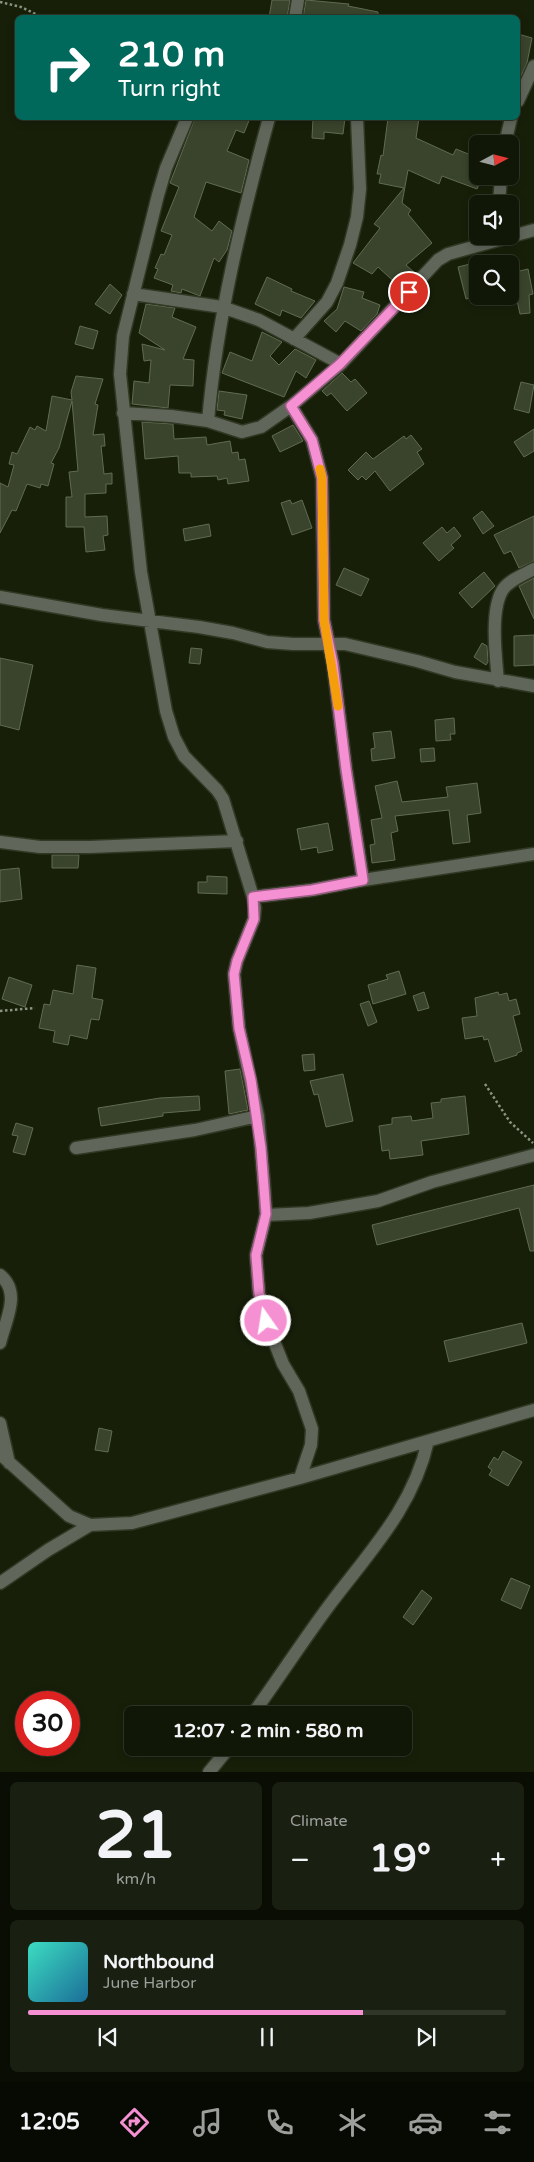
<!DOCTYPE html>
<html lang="en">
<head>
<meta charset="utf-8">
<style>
	body { margin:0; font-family:"Varela Round",sans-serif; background:#1a2011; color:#f1f3f6; height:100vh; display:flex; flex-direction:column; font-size:19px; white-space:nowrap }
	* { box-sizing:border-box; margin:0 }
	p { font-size:16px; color:#9c9f9b }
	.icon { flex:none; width:28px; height:28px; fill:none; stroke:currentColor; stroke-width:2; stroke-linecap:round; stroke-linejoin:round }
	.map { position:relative; height:1772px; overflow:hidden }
	.panel { display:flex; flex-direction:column; gap:10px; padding:10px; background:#090d04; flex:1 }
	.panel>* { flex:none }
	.banner { position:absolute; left:15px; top:15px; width:505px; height:105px; border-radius:8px; box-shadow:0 2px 8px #0003,0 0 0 1px #303628; background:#00695c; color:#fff; overflow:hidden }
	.needle { width:32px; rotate:83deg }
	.fabs { position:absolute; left:469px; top:135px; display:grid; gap:10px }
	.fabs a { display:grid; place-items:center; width:50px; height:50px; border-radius:8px; background:#111707; box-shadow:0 2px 8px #0003,0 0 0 1px #303628; font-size:25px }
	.speed { position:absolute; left:15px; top:1691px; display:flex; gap:10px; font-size:25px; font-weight:700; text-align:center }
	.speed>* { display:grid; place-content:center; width:65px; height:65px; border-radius:50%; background:#111707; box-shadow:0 2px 8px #0003,0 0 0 1px #303628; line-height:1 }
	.speed .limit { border:8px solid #d22; background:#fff; color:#111 }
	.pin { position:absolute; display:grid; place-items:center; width:42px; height:42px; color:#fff; margin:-21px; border:2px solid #fff; border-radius:50%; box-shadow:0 1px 5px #0007 }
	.me { position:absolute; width:55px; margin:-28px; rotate:347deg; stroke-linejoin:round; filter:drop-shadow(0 0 4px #0008) }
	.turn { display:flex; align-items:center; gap:18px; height:105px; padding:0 20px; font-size:22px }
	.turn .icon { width:65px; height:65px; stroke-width:2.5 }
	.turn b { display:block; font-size:35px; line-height:42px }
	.big { font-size:38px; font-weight:700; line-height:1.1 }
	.panel .tile { flex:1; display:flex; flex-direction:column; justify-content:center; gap:8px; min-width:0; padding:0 18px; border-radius:8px; background:#1a2011 }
	.panel .dial { align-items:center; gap:0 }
	.dial b { font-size:65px; line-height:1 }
	.song { display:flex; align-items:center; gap:15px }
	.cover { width:60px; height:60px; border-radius:8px; background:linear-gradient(135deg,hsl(170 70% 55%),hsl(200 70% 35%)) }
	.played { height:5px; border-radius:2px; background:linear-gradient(90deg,#f591d2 70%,#303628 70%) }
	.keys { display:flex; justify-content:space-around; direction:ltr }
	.heat { display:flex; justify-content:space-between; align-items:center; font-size:28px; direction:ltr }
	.panel .tiles { flex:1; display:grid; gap:10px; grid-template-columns:1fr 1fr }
	.tile:last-child { grid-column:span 2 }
	.trip { position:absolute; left:124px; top:1706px; width:288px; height:50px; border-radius:8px; background:#111707; box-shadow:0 2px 8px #0003,0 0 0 1px #303628; font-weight:700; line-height:50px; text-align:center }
	.tab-bar { display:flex; height:80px; justify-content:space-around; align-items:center; background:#070903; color:#9c9f9b }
	.tab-bar .icon { width:35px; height:35px }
	.tab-bar .current { color:#f591d2 }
	.tab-bar b { font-size:22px; color:#f1f3f6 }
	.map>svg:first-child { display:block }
</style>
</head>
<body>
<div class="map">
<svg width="534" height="1772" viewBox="0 0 534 1772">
	<rect width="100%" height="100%" fill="#171f09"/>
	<path fill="#3a442c" stroke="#606b51" d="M272,0H290L287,18H269Z
		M306,0L349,4L348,6L378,12V18H303Z
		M518,34L532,38L527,63L518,82Z
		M195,118H250L244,133L236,130L227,151L249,160L241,193L206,182L194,217L212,231L219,221L232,231L227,250L219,262L214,258L200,296L182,289L181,293L171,291L173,285L154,278L158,269L155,268L161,254L164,255L172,235L161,231L179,187L170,183Z
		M313,118H345L343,134L324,132V139L312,138Z
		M388,118H419L416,138L453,155L456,149L478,158V176L482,177L477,189L442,176L439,184L408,170L402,203L411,210L408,214L432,243L406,265L415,273L401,288L378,267L372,274L353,263L380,228L374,224L404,188L379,183L381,174H377L381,155L383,156Z
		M478,262V296L466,299L458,267Z
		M528,269L533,294L529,295L530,313L520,314L511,273Z
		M267,277L292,289L291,291L315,301L301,318L282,310L280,316L255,304Z
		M110,284L122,295L110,314L95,304Z
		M344,287L364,292L362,298L380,305L377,314L361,331L345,321L336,332L324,321L337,309Z
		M146,304L175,308L172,317L196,327L183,359L194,360L193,386L170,385L168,408L132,404L134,381L149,383L151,360L144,361L142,344L165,350L139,333Z
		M80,326L98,331L93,349L75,344Z
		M262,332L282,342L270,356L279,365L295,349L316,360L306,378L296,371L284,397L222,373L230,352L252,361Z
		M342,373L351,382L355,379L367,393L347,411L331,393L327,396L322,391Z
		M76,376L103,379L95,404L98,405L93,435L104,434L105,446H101L104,474L112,473V484H106V493L85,494V517L107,516L108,535L103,536L105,550L86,552L84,527H66V497H72L69,472L78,471L72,401L59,448L51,463L54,464L48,486L41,484L40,488L27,484L16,511L12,510L0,533V483L8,487L14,465L9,464L12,452L17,454L30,427L35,430L37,426L46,431L52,396L72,400L71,392Z
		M521,382L534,385L529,413L514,409Z
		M219,391L247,395L242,419L224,415L225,411L217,410Z
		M142,422L173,424L174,439L206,437L207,445L230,441L232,453L238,452L239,460L245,459L249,481L228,484L227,478L218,480L217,476L191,477V473H179L178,456L145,459Z
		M293,425L303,441L280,452L272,436Z
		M534,429V451L524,457L514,442Z
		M411,435L422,449L417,452L424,464L390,491L375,471L366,480L362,476L358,480L348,470L366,452L373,459L404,436L406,439Z
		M290,500L292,504L302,500L312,528L292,535L281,503Z
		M482,511L494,526L483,534L473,518Z
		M534,516V561L519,568L511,551L504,554L494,535Z
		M209,524L211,536L185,541L183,529Z
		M442,527L447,533L454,527L461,536L451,545L454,548L439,561L423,543Z
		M344,568L369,579L361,596L336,585Z
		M484,572L495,586L472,608L459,593Z
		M534,578V619L519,586Z
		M534,635V665L514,666V636Z
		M482,643L487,646L488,662L486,665L474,657Z
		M191,648L202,649L200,664L189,663Z
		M0,658L33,665L19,730L0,725Z
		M454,718L455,734H450L451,740L436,741L435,720Z
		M391,731L395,758L372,761L371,749L375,748L373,733Z
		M434,748L435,761L421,762L420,749Z
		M397,781L402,802L448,797L446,787L477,783L481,813L467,815L470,842L453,844L449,810L395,816L398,831L391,833L395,860L372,863L370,845L375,844L371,820L382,818L375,786Z
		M328,823L333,850L318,853L317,847L301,850L297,829Z
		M52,855H79L78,868H52Z
		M19,868L22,899L0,902V870Z
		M207,876L227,877V894L198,893V882H207Z
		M77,965L96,968L92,998L103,1000L99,1020L91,1019L87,1039L70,1035L68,1045L53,1042L55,1031L39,1028L44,1004L50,1005L53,990L73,994Z
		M399,971L406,994L373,1004L368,985L388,979L386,975Z
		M9,977L32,985L25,1007L2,999Z
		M424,992L429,1008L418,1011L413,996Z
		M498,992L499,995L507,993L509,1001L516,999L520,1014L513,1016L522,1051L517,1053V1055L495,1062L488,1039L484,1040L483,1036L465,1039L462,1018L477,1016L475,998Z
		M369,1001L377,1022L368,1026L360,1004Z
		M314,1054L315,1070L304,1071L302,1055Z
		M240,1069L248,1110L229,1114L225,1071Z
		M343,1074L353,1121L326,1127L318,1094L314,1095L310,1081Z
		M199,1096L200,1110L163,1113V1116L101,1126L98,1108L160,1098Z
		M465,1096L469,1134L421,1141L423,1155L390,1159L389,1150L382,1151L379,1126L392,1124V1118L411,1116L412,1121L433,1118L431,1103L441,1102V1099Z
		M16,1123L33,1128L25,1155L13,1152L18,1136L12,1135Z
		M534,1185V1251H530L519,1208L377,1245L372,1225Z
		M522,1323L527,1343L449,1362L444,1341Z
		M99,1428L112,1431L108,1452L95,1450Z
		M503,1451L522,1462L508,1486L489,1475L492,1470L488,1467L494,1457L498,1460Z
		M511,1578L530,1586L521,1609L501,1600Z
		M422,1590L432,1598L413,1625L403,1617Z"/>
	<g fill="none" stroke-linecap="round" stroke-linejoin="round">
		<defs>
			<path id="minor" d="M295,18L298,0
				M518,101L534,66
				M187,118L166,168L158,195L123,336L120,374L141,572L166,711L174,737L184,756L217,790L223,799L253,897L255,908L254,919L237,961L234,974L239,1028L258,1116L264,1184L266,1215L256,1255L259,1293L266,1321L283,1364L299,1391L312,1429L311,1445L300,1478
				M505,144L511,118
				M499,204L501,176
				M133,294L222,307L259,320L341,364
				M294,339L327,302L337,283L350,245L357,217L360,189L357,118
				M291,406L312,440L322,478L324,620L333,664L346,769L363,880
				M123,413L171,416L208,421L242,432L261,427L291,406L341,364L438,260L448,254L534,230
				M208,421C217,318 242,217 269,118
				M0,597L102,615L199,627L233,633L267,642L293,644H345L417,661L455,672L534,686
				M498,681C496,658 490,612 502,591C508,580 524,575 534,569
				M0,842L40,847H90L237,841
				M253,897L312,890L363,880L534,854
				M76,1148L195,1130L258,1116
				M266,1215L309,1213L378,1201L432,1182L534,1155
				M0,1275C22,1293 5,1321 0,1343
				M0,1423L9,1463
				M0,1454L69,1516L90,1525L132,1523L300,1478L534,1410
				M0,1583L48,1550L90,1525
				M252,1715C279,1678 304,1639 331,1603C371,1550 413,1507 428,1441
				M209,1772L229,1748"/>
		</defs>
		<use href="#minor" stroke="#313924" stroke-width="15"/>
		<path stroke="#8c9381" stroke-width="2.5" stroke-dasharray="2.5 2.5" stroke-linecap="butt" d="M0,2L21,7L44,18
			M0,1011L35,1008
			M485,1084L510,1122L533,1143"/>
		<use href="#minor" stroke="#61665b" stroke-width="12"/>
	</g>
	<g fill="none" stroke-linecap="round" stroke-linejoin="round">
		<defs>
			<path id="route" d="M266,1321L259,1293L256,1255L266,1214L261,1148L251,1080L239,1028L234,974L237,961L254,919L253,897L312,890L363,880L346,769L333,664L324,620L322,478L312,440L291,406L340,364L409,292"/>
		</defs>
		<use href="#route" stroke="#9f5e88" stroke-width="12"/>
		<use href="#route" stroke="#f591d2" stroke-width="9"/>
		<path stroke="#f59e0b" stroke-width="9" d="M320,469L322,478L324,620L338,706"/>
	</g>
</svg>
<div class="fabs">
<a><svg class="needle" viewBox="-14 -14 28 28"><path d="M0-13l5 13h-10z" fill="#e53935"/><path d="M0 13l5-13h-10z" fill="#9c9f9b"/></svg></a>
<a><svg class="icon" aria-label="sound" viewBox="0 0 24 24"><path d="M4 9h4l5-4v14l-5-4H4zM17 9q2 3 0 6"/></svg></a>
<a><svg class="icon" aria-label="search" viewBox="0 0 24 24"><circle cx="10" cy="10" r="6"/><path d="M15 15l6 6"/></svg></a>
</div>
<div class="speed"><div class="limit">30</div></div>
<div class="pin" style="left:409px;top:292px;background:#d93025"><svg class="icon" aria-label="arrive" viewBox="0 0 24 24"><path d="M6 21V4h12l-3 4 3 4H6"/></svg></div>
<svg class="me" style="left:266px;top:1321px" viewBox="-20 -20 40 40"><circle r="17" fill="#f591d2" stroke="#fff" stroke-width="3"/><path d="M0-11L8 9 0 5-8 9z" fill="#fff"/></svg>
<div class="trip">12:07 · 2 min · 580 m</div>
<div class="banner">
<div class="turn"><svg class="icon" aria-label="right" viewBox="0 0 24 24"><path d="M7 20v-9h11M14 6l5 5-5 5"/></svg><div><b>210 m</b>Turn right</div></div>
</div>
</div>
<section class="panel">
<div class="tiles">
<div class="tile dial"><b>21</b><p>km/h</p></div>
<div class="tile"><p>Climate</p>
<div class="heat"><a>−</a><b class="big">19°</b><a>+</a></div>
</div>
<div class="tile">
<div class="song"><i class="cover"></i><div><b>Northbound</b><p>June Harbor</p></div></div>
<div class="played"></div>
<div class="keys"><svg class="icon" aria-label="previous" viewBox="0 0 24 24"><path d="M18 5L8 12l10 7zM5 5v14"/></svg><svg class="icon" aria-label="pause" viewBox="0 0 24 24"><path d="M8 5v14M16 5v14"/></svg><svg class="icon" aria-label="next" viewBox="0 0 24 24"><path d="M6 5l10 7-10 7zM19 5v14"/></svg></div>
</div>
</div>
</section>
<nav class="tab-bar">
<b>12:05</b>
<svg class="icon current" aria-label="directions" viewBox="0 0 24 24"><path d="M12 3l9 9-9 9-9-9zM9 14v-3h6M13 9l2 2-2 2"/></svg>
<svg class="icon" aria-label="music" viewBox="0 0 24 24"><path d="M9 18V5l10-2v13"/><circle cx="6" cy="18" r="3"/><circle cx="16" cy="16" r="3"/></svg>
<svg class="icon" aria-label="phone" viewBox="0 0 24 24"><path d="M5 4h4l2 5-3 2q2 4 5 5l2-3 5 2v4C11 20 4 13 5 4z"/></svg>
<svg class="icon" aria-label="climate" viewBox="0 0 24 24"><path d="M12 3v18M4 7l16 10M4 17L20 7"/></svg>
<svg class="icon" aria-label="car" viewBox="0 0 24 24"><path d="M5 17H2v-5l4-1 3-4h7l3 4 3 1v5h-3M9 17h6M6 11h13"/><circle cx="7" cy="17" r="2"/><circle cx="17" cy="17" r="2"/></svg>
<svg class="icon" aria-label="filters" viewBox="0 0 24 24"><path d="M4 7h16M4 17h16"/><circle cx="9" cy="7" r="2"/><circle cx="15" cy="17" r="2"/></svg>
</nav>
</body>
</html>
